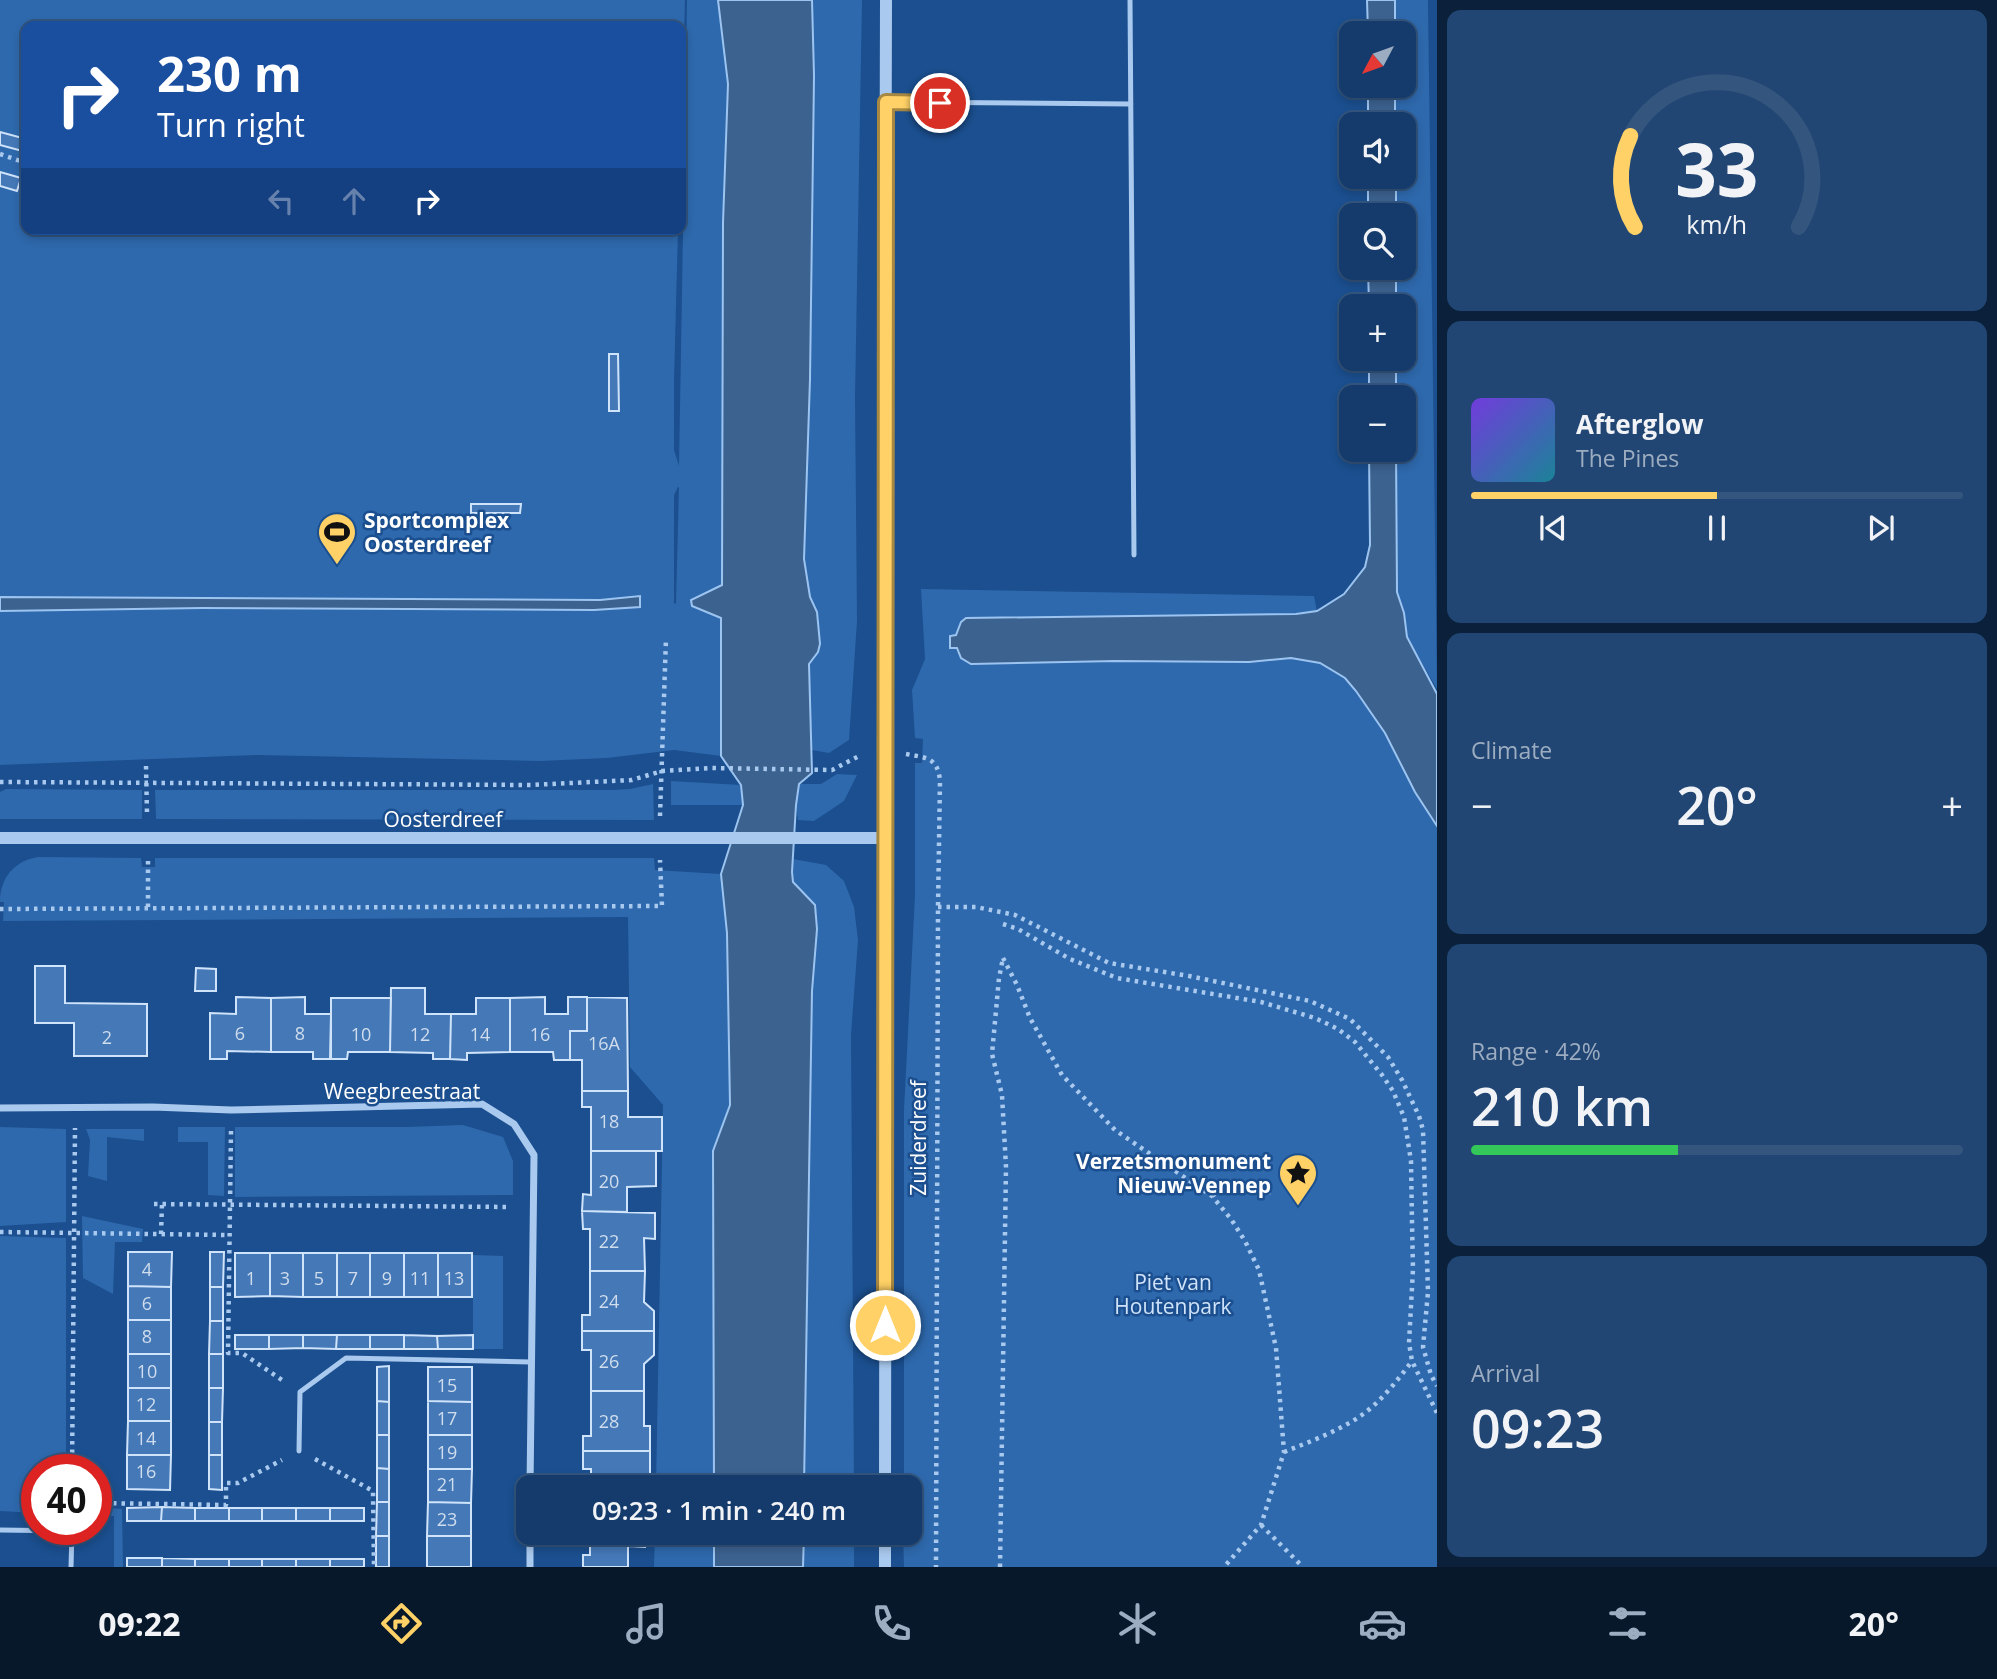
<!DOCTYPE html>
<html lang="en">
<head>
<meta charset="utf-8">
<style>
	body { margin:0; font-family:"Open Sans",sans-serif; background:#214673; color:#f1f3f6; height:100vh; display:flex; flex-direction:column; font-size:26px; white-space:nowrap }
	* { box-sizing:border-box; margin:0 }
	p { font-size:23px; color:#9dadc1 }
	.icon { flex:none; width:38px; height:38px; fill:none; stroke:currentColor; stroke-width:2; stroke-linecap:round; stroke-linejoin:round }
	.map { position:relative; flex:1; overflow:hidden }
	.drawer { display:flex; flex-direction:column; gap:10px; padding:10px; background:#0b203b; width:560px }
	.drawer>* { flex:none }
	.top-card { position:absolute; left:21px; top:21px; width:665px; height:214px; border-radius:14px; box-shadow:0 4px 10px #0003,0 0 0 2px #33557e; background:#1a4fa0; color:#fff; overflow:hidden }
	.needle { width:46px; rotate:229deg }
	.fabs { position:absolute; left:1339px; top:21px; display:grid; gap:14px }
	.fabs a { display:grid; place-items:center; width:77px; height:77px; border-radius:14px; background:#143b6b; box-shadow:0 4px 10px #0003,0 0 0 2px #33557e; font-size:35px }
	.speed { position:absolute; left:21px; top:1454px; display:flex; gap:14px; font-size:35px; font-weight:700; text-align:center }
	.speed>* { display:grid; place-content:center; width:91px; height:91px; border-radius:50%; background:#143b6b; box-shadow:0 4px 10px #0003,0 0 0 2px #33557e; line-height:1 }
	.speed .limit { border:10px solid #d22; background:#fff; color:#111 }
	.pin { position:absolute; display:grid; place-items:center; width:60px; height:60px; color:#fff; margin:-30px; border:4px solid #fff; border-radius:50%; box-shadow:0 2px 7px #0007 }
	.me { position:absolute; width:77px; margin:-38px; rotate:0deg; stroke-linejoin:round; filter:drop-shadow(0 0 5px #0008) }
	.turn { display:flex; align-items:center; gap:24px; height:147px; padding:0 21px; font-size:32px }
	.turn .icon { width:91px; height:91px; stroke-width:2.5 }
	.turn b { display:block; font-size:49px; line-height:60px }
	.lanes { display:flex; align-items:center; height:66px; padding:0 21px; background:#0003; justify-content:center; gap:35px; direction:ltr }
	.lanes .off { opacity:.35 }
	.big { font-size:52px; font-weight:600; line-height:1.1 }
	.drawer .tile { flex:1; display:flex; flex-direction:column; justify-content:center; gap:10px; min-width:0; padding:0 24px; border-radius:14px; background:#214673 }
	.drawer .dial { align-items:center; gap:0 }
	.dial svg { height:182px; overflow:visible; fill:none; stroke:#33557e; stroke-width:7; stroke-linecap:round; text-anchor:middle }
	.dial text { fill:#f1f3f6; stroke:none }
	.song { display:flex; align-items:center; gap:21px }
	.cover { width:84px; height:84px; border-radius:10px; background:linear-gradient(135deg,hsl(260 70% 55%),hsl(190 70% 35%)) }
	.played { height:7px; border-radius:4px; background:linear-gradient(90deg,#ffd166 50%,#33557e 50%) }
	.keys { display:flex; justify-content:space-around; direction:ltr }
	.heat { display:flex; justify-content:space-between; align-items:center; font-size:38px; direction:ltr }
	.charge { height:10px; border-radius:5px; background:linear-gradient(90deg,#34c759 42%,#33557e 0) }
	.trip { position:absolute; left:516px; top:1475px; width:406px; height:70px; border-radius:14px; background:#143b6b; box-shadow:0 4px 10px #0003,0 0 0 2px #33557e; font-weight:600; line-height:70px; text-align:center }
	.dock { display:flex; height:112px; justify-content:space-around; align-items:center; background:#08182b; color:#9dadc1 }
	.dock .icon { width:49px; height:49px }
	.dock .on { color:#ffd166 }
	.dock b { font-size:32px; color:#f1f3f6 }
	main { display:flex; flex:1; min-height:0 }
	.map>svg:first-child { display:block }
</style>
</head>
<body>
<main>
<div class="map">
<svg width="1437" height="1567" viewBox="0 0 1437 1567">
	<rect width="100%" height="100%" fill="#1b4f8f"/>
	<path fill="#2e69ad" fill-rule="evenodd" d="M0,0H685L681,147V26H26V229H678L674,382V450L679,466L687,0H718L728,84L723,223L722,585L691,601L692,606L722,618L721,756L674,750L607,758L540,761L257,755L0,765ZM678,487H679L676,604L674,603V495Z
		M812,0H862L855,398L857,621L849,740L829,753L812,750L809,664L818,652L817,612L810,597L804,559L810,379L814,76Z
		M1395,0H1428L1437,689L1407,637L1404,613L1397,592L1396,450H1404V397H1396V359H1404V306H1396V268H1404V215H1396V177H1404V124H1395V86H1404V33H1395Z
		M921,589L1314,596L1317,611L1296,614L966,618L951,648H957L959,652L1354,644L1437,795V1567H904L903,1533H910V1488L904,1487V1110L915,895V763H922L923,739L915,738L912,690L925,659Z
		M837,774L857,775L844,801L814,821L798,820L796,805L799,784H821Z
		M671,781L741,785L743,805H671Z
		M653,784L654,820L156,819L155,790H613L630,789Z
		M6,789L142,790V819H0V792Z
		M38,857L141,858L142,867H155V858H654L655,870L721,874L727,933L730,1105L713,1151L714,1487H656L663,1105L630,1067L628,917L3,921L4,902H0C0,878 14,861 38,857Z
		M793,859L826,865L844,881L854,907L858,940L851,1035L854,1487H804L812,991L817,929L815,905L793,882Z
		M463,1125L503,1137L513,1161V1195L235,1197V1127H406Z
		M0,1127L66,1129V1222L0,1226Z
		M178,1127H225L224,1196L208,1195V1142H178Z
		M86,1129H144V1141L107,1137V1181L88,1176L90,1140Z
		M82,1216L143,1229L142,1242H115L113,1294L83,1278Z
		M0,1236L66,1238V1470H37V1513L0,1511Z
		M473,1255L503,1256V1349H473Z
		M96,1507L122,1509L123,1567H114V1516H96Z
		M655,1533H714V1567H654Z
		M804,1533H854V1567H803Z"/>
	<path fill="#3c6290" stroke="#9cc4f0" stroke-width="2" d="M718,0H812L814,76L810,379L804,559L810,597L817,612L820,644L818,652L809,664L812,773L799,784L796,805L792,872L793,882L815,905L817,929L812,991L804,1487H714L713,1151L730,1105L727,933L721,874L743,805L741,785L721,756V618L692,606L691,600L722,585L723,223L728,84Z
		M1367,0H1395V33H1368Z
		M1368,86H1395V124H1368Z
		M1368,177H1396V215H1368Z
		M1368,268H1396V306H1369Z
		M1369,359H1396V397H1369Z
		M1369,450H1396L1397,592L1404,613L1407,637L1437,694V826L1415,792L1385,733L1356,691L1345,678L1320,663L1291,658L1249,662L1115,661L971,664L961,658L957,648H950V636L956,635L961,622L966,618L1296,614L1317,611L1344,594L1365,567L1370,545Z
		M640,596V607L594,610L202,608L0,611V597L600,600Z
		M714,1533H804L803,1567H714Z"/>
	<path fill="#4478b7" stroke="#cfe3fa" stroke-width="2" d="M0,132L26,139V152L0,145Z
		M0,172L21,178L17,191L0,186Z
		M609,354H618L619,411H609Z
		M471,504H521L520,513H471Z
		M35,966H65V1003L147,1004V1056H74V1023H35Z
		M196,968L216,969V991H195Z
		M391,988H425V1014H451L450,1059H433V1053L390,1052Z
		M236,997L271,998V1052L227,1051V1059H210V1013L236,1014Z
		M305,997V1014H331L330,1059H313V1052H271V998Z
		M545,997V1014H568V997H587V1031H570V1060H554L553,1052H510V998Z
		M587,997L627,998L628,1091H582V1060H570V1031H587Z
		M331,998H391L390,1052H348L347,1059H331Z
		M476,998H510V1052L467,1053V1060L450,1059L451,1014H476Z
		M582,1091H628V1117H662V1151H591V1107H582Z
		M591,1151H656V1186L627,1187V1212L582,1211L583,1194L591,1195Z
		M582,1211L655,1213V1239L644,1238L645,1271H590V1229H583Z
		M128,1252H172L171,1287L128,1286Z
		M210,1252H224L223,1287H210Z
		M235,1253H270V1296L235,1297Z
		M270,1253H303V1297L270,1296Z
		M303,1253H337V1297H303Z
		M337,1253H370V1297H337Z
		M370,1253H404V1297H370Z
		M404,1253H438V1297H404Z
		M438,1253H472V1297H438Z
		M590,1271H645L644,1302L654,1311V1331H582V1315H590Z
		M128,1286L171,1287V1320H128Z
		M210,1287H223V1321H210Z
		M128,1320H171V1354H128Z
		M210,1321H223V1354H209Z
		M582,1331H654V1355L644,1364V1391H591V1350H582Z
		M235,1335H269V1349H235Z
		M269,1335H303V1348L269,1349Z
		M303,1335H337L336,1349L303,1348Z
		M337,1335H370V1349H336Z
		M370,1335H404V1349H370Z
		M404,1335L437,1336L438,1349H404Z
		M473,1335V1349H438L437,1336Z
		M128,1354H171V1388H128Z
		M209,1354H223V1388H209Z
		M389,1366V1402L377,1401V1367Z
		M428,1367H472V1402L428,1401Z
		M128,1388H171V1421H128Z
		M209,1388H223L222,1422H209Z
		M591,1391H644V1426H650V1451H583V1436H591Z
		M377,1401L389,1402V1435H377Z
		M428,1401L472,1402V1435H428Z
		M128,1421H171V1455H127Z
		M209,1422H222V1455H209Z
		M377,1435H389V1469L377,1468Z
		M428,1435H472V1469H428Z
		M583,1451H650V1478H644V1488H591V1469H583Z
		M127,1455H171L170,1490L127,1489Z
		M209,1455H222V1490L209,1489Z
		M377,1468L389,1469V1502H377Z
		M428,1469H472L471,1503L428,1502Z
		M377,1502H389V1536H376Z
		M428,1502L471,1503V1536H427Z
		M162,1507L195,1508V1521H161Z
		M162,1507L161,1521H127V1508Z
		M195,1508H229V1521H195Z
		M229,1508H262V1521H229Z
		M262,1508H296V1521H262Z
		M296,1508H330V1521H296Z
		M330,1508H364V1521H330Z
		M590,1533H645V1547L628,1546V1567H583V1555H590Z
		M376,1536H389V1567H376Z
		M427,1536H471V1567H427Z
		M127,1558H162V1567H127Z
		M162,1558L195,1559V1567H162Z
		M195,1559H229V1567H195Z
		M229,1559H262V1567H229Z
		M262,1559H296V1567H262Z
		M296,1559H330V1567H296Z
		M330,1559H364V1567H330Z"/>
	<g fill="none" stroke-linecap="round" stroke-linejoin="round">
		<path stroke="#a9c9ee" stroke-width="4.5" stroke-dasharray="3.5 5" stroke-linecap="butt" d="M0,154L26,163
			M906,754C927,758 937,757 940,780L938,907L936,1567
			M146,766L147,814
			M0,782L531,785L632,780L662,771L711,768L832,770L859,756
			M660,816L666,638
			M148,861V908
			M938,907H976L1015,915L1109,963L1189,976L1310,1001L1350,1019L1388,1057L1402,1080L1419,1116L1423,1130L1428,1292L1423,1347L1431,1375L1437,1386
			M0,909L662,906L660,860
			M1003,924L1018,929L1070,959L1117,978L1261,1002L1315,1018L1338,1029L1355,1042L1382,1075L1393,1091L1404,1117L1411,1161L1412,1222L1413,1269L1409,1343L1412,1361L1437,1413
			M1003,958L1017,985L1030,1018L1062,1075L1115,1130L1212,1196L1231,1219L1245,1241L1259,1270L1276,1348L1284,1452L1261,1525L1224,1567
			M231,1131L228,1353H242L285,1382
			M1212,1196L1227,1185L1275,1193
			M154,1204L511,1207
			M0,1232L229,1235
			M161,1234L162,1204
			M1284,1452C1309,1442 1336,1432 1359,1417C1380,1403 1397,1381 1412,1361
			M315,1459L373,1491L374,1567
			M72,1470L75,1128
			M96,1503L226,1505V1483H238L282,1460
			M1261,1525L1303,1567
			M1000,1567L1006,1167L1002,1095L992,1054L999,978L1003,958"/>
		<path stroke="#a9c9ee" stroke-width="5" d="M1130,0L1134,555
			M886,102L1131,104
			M299,1451L300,1392L346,1358L531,1362
			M0,1530L72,1531L71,1567"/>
		<path stroke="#a9c9ee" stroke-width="7" d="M0,1108L153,1107L231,1110L482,1104L514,1124L534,1155L530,1488
			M530,1567V1533"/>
		<path stroke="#a9c9ee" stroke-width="12" d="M0,838H886
			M885,1488L886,838L884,754L886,0
			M885,1567V1533"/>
	</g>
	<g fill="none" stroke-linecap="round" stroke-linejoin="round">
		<defs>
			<path id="route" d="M885,1325L886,102L940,103"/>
		</defs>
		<use href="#route" stroke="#a68842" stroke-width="18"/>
		<use href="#route" stroke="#ffd166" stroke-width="12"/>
	</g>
	<defs>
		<symbol id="stadium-pin" viewBox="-11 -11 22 30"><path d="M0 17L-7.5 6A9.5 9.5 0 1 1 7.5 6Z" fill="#ffd166" stroke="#1b4f8f"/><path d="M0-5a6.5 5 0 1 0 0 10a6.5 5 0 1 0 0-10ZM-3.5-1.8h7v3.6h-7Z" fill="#111"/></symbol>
		<symbol id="sight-pin" viewBox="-11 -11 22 30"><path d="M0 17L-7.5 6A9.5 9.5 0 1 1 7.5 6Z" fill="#ffd166" stroke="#1b4f8f"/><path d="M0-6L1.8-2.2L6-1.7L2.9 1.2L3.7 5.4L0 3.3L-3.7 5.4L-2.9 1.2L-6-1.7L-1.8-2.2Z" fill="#111"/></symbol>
	</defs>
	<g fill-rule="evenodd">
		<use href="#stadium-pin" x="315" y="510" width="44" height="60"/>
		<use href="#sight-pin" x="1276" y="1151" width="44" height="60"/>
	</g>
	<g text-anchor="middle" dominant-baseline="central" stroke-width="5" stroke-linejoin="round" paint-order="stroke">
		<g font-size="18" fill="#d0dded">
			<text x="240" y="1033">6</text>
			<text x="300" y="1033">8</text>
			<text x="361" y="1034">10</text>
			<text x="420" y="1034">12</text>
			<text x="480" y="1034">14</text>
			<text x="540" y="1034">16</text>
			<text x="107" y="1037">2</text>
			<text x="604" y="1043">16A</text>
			<text x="609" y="1121">18</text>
			<text x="609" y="1181">20</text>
			<text x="609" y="1241">22</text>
			<text x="147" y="1269">4</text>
			<text x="251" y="1278">1</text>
			<text x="285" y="1278">3</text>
			<text x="319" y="1278">5</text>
			<text x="353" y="1278">7</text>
			<text x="387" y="1278">9</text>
			<text x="420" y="1278">11</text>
			<text x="454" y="1278">13</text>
			<text x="609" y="1301">24</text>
			<text x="147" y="1303">6</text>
			<text x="147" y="1336">8</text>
			<text x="609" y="1361">26</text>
			<text x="147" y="1371">10</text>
			<text x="447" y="1385">15</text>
			<text x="146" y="1404">12</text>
			<text x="447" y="1418">17</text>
			<text x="609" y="1421">28</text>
			<text x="146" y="1438">14</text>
			<text x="447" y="1452">19</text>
			<text x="146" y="1471">16</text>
			<text x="447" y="1484">21</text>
			<text x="447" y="1519">23</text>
		</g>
		<g font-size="21" font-weight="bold" fill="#fff" stroke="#1b4f8f" text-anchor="start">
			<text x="364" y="520">Sportcomplex<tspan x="364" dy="24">Oosterdreef</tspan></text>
			<text x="1271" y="1161" text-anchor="end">Verzetsmonument<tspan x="1271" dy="24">Nieuw-Vennep</tspan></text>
		</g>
		<g font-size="21" fill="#fff" stroke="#1b4f8f">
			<text x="443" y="819">Oosterdreef</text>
			<text x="402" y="1091">Weegbreestraat</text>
			<text transform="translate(918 1138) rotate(-90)">Zuiderdreef</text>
		</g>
		<g font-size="21" fill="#cfe3fa" stroke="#1b4f8f">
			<text x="1173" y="1282">Piet van<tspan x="1173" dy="24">Houtenpark</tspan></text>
		</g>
	</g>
</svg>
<div class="fabs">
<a><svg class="needle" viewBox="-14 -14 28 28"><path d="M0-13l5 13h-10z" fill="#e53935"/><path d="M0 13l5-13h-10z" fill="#9dadc1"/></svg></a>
<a><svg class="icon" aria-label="sound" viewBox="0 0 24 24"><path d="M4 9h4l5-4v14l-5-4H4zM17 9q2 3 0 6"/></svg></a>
<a><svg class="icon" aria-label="search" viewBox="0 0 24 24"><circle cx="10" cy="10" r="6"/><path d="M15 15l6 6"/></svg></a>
<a>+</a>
<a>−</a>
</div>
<div class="speed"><div class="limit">40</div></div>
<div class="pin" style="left:940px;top:103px;background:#d93025"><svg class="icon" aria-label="arrive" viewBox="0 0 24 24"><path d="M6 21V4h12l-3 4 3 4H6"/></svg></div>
<svg class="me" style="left:885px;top:1325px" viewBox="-20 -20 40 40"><circle r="17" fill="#ffd166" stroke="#fff" stroke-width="3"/><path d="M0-11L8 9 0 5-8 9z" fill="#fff"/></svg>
<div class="trip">09:23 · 1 min · 240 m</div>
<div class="top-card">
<div class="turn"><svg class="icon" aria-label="right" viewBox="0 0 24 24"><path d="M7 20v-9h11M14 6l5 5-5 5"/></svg><div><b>230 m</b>Turn right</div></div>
<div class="lanes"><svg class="icon off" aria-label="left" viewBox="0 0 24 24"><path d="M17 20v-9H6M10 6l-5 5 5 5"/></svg><svg class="icon off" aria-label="ahead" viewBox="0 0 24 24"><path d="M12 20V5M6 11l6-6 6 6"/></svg><svg class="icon" aria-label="right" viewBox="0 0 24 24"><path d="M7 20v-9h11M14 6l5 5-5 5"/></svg></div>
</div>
</div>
<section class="drawer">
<div class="tile dial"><svg viewBox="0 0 100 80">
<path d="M14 69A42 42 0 1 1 86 69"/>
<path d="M14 69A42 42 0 0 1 12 29" stroke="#ffd166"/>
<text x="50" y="56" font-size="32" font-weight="700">33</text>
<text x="50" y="72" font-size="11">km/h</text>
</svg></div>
<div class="tile">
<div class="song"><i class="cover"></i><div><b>Afterglow</b><p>The Pines</p></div></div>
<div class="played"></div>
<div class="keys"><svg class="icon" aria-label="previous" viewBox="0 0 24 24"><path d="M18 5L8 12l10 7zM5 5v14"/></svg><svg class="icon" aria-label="pause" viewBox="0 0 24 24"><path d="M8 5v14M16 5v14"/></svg><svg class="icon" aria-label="next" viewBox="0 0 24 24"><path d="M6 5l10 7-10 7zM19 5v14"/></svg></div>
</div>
<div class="tile"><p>Climate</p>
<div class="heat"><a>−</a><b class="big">20°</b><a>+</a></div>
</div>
<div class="tile"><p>Range · 42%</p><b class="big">210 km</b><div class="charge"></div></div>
<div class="tile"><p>Arrival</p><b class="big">09:23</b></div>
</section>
</main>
<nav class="dock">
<b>09:22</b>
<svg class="icon on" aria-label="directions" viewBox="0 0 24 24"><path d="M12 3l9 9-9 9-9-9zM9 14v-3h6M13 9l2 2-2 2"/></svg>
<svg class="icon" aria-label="music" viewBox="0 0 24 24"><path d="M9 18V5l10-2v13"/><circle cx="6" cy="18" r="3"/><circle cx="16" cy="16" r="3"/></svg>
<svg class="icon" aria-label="phone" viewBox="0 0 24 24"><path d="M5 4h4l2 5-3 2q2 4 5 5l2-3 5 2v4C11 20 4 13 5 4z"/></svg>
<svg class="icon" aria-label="climate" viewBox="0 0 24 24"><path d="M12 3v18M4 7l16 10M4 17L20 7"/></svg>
<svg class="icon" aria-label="car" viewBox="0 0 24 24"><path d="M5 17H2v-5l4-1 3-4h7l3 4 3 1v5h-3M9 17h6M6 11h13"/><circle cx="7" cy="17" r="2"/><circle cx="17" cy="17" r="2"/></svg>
<svg class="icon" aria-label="filters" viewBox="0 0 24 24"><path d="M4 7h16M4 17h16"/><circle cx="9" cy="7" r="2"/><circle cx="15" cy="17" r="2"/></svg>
<b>20°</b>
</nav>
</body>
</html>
